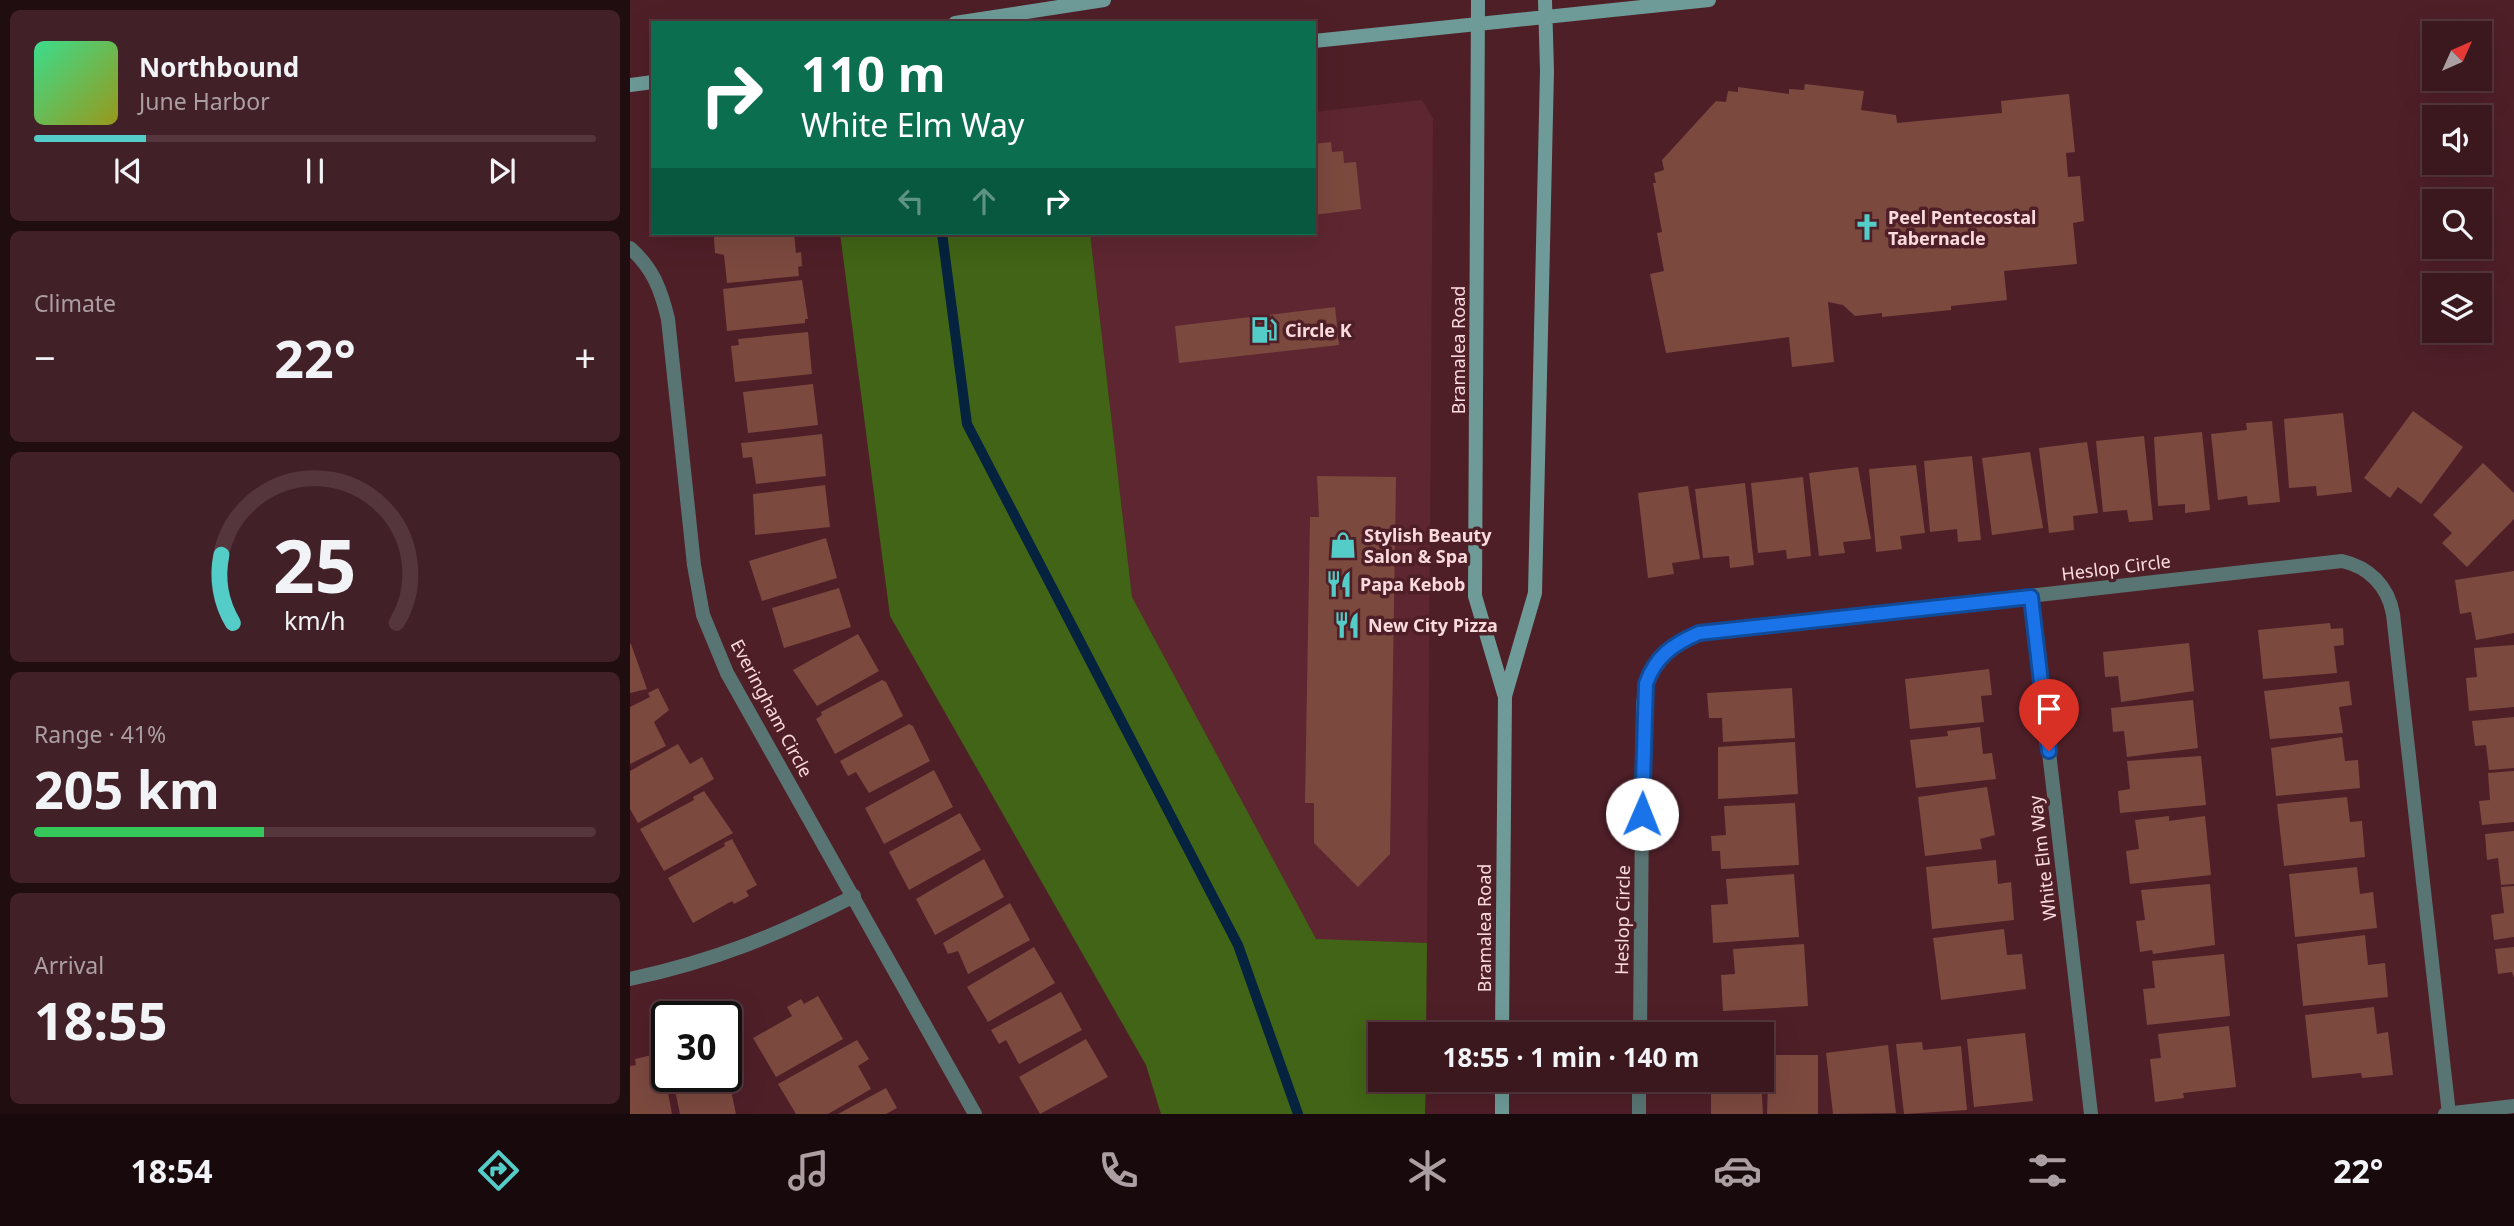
<!DOCTYPE html>
<html lang="en">
<head>
<meta charset="utf-8">
<style>
	body { margin:0; font-family:"Noto Sans",sans-serif; background:#422027; color:#f1f3f6; height:100vh; display:flex; flex-direction:column; font-size:26px; white-space:nowrap }
	* { box-sizing:border-box; margin:0 }
	p { font-size:23px; color:#ac9fa4 }
	.icon { flex:none; width:38px; height:38px; fill:none; stroke:currentColor; stroke-width:2; stroke-linecap:round; stroke-linejoin:round }
	.map { position:relative; flex:1; overflow:hidden }
	.sheet { display:flex; flex-direction:column; gap:10px; padding:10px; background:#200d10; width:630px }
	.sheet>* { flex:none }
	.hud { position:absolute; left:21px; top:21px; width:665px; height:214px; border-radius:0px; box-shadow:0 7px 28px #0002,0 0 0 2px #54363c; background:#0b6e4f; color:#fff; overflow:hidden }
	.needle { width:46px; rotate:45deg }
	.buttons { position:absolute; left:1792px; top:21px; display:grid; gap:14px }
	.buttons a { display:grid; place-items:center; width:70px; height:70px; border-radius:0px; background:#3b171e; box-shadow:0 7px 28px #0002,0 0 0 2px #54363c; font-size:35px }
	.speed { position:absolute; left:21px; top:1001px; display:flex; gap:14px; font-size:35px; font-weight:700; text-align:center }
	.speed>* { display:grid; place-content:center; width:91px; height:91px; border-radius:50%; background:#3b171e; box-shadow:0 7px 28px #0002,0 0 0 2px #54363c; line-height:1 }
	.speed .limit { border:4px solid #111; border-radius:10px; background:#fff; color:#111 }
	.pin { position:absolute; display:grid; place-items:center; width:60px; height:60px; color:#fff; margin:-72px -30px; border-radius:50% 50% 50% 0; rotate:-45deg; box-shadow:0 0 7px #0007 }
	.pin .icon { rotate:45deg }
	.me { position:absolute; width:77px; margin:-38px; rotate:1deg; stroke-linejoin:round; filter:drop-shadow(0 0 5px #0008) }
	.turn { display:flex; align-items:center; gap:24px; height:147px; padding:0 35px; font-size:32px }
	.turn .icon { width:91px; height:91px; stroke-width:2.5 }
	.turn b { display:block; font-size:49px; line-height:60px }
	.lanes { display:flex; align-items:center; height:66px; padding:0 35px; background:#0003; justify-content:center; gap:35px; direction:ltr }
	.lanes .off { opacity:.35 }
	.big { font-size:52px; font-weight:700; line-height:1.1 }
	.sheet .tile { flex:1; display:flex; flex-direction:column; justify-content:center; gap:10px; min-width:0; padding:0 24px; border-radius:10px; background:#422027 }
	.sheet .dial { align-items:center; gap:0 }
	.dial svg { height:182px; overflow:visible; fill:none; stroke:#54363c; stroke-width:7; stroke-linecap:round; text-anchor:middle }
	.dial text { fill:#f1f3f6; stroke:none }
	.song { display:flex; align-items:center; gap:21px }
	.cover { width:84px; height:84px; border-radius:10px; background:linear-gradient(135deg,hsl(150 70% 55%),hsl(60 70% 35%)) }
	.played { height:7px; border-radius:4px; background:linear-gradient(90deg,#54cdc8 20%,#54363c 20%) }
	.keys { display:flex; justify-content:space-around; direction:ltr }
	.heat { display:flex; justify-content:space-between; align-items:center; font-size:38px; direction:ltr }
	.charge { height:10px; border-radius:5px; background:linear-gradient(90deg,#34c759 41%,#54363c 0) }
	.trip { position:absolute; left:738px; top:1022px; width:406px; height:70px; border-radius:0px; background:#3b171e; box-shadow:0 7px 28px #0002,0 0 0 2px #54363c; font-weight:700; line-height:70px; text-align:center }
	.dock { display:flex; height:112px; justify-content:space-around; align-items:center; background:#18090c; color:#ac9fa4 }
	.dock .icon { width:49px; height:49px }
	.dock .on { color:#54cdc8 }
	.dock b { font-size:32px; color:#f1f3f6 }
	main { display:flex; flex:1; min-height:0 }
	.map>svg:first-child { display:block }
</style>
</head>
<body>
<main>
<section class="sheet">
<div class="tile">
<div class="song"><i class="cover"></i><div><b>Northbound</b><p>June Harbor</p></div></div>
<div class="played"></div>
<div class="keys"><svg class="icon" aria-label="previous" viewBox="0 0 24 24"><path d="M18 5L8 12l10 7zM5 5v14"/></svg><svg class="icon" aria-label="pause" viewBox="0 0 24 24"><path d="M8 5v14M16 5v14"/></svg><svg class="icon" aria-label="next" viewBox="0 0 24 24"><path d="M6 5l10 7-10 7zM19 5v14"/></svg></div>
</div>
<div class="tile"><p>Climate</p>
<div class="heat"><a>−</a><b class="big">22°</b><a>+</a></div>
</div>
<div class="tile dial"><svg viewBox="0 0 100 80">
<path d="M14 69A42 42 0 1 1 86 69"/>
<path d="M14 69A42 42 0 0 1 9 39" stroke="#54cdc8"/>
<text x="50" y="56" font-size="32" font-weight="700">25</text>
<text x="50" y="72" font-size="11">km/h</text>
</svg></div>
<div class="tile"><p>Range · 41%</p><b class="big">205 km</b><div class="charge"></div></div>
<div class="tile"><p>Arrival</p><b class="big">18:55</b></div>
</section>
<div class="map">
<svg width="1884" height="1114" viewBox="0 0 1884 1114">
	<rect width="100%" height="100%" fill="#4f1f28"/>
	<path fill="#5e2630" d="M792,100L803,119L797,943L686,940L502,597L460,233H684V112Z"/>
	<path fill="#416416" d="M210,233H460L502,597L686,939L797,943L796,1034H751V1080H796L795,1114H531L516,1065L260,616Z"/>
	<g fill="none" stroke-linecap="round" stroke-linejoin="round">
		<path stroke="#05223e" stroke-width="10" d="M312,233L337,424L608,945L668,1114"/>
	</g>
	<path fill="#7c493f" d="M1175,84L1234,91L1231,110L1266,115L1267,123L1372,113L1371,101L1439,94L1445,152L1436,153L1438,177L1450,176L1454,221L1443,223L1447,264L1374,271L1377,300L1321,306V310L1252,317V313L1225,316L1213,305L1198,302L1204,362L1162,367L1159,337L1036,353L1020,274L1034,271L1027,233L1032,232L1023,183H1026L1024,173L1034,170L1032,160L1086,101L1096,102L1098,91L1108,92V87L1159,94V89L1174,90Z
		M701,142L702,152L713,151L714,163L726,162L731,209L684,215V144Z
		M93,233H164L166,253L171,252L172,266L168,267L169,276L97,283L94,255L85,253L84,238L86,234Z
		M172,280L178,319H175V323L97,331L93,289Z
		M705,307L709,345L549,363L545,326Z
		M178,332L182,374L105,382L101,346L109,345L108,339Z
		M183,384L188,425L118,433L113,392Z
		M1783,411L1833,447L1791,504L1768,487L1760,498L1734,478Z
		M1713,413L1722,492L1687,496L1686,486L1659,488L1654,419Z
		M1642,421L1650,502L1618,505L1617,496L1588,500L1581,434L1617,430L1616,423Z
		M1572,432L1580,510L1555,513V504L1528,506L1524,437Z
		M192,434L196,476L126,484L122,457L113,458L111,443Z
		M1514,436L1523,520L1499,522L1497,510L1473,512L1466,441Z
		M1457,442L1468,513L1443,516L1444,530L1419,533L1409,448Z
		M1400,452L1413,528L1362,535L1352,458Z
		M1342,456L1351,540L1328,542L1327,529L1300,532L1294,461Z
		M1853,463L1884,493V519L1837,567L1812,543L1822,533L1803,515Z
		M1286,465L1295,533L1270,536L1272,549L1246,552L1239,469Z
		M1228,467L1241,539L1213,542L1215,553L1189,556L1179,473Z
		M687,476L766,477L760,854L728,887L684,843V803H675L680,517H689Z
		M1173,477L1181,556L1157,559L1156,550L1128,553L1121,483Z
		M1115,483L1124,565L1100,568L1099,556L1073,558L1065,489Z
		M195,485L200,527L125,535L123,494Z
		M1058,486L1070,559L1042,563L1044,574L1018,578L1008,493Z
		M196,538L207,578L132,601L119,561Z
		M1884,571V633L1846,640L1841,612L1830,614L1825,580Z
		M209,588L221,627L154,648L142,608Z
		M1700,623L1701,629L1713,628L1714,645L1704,646L1707,673L1633,679L1628,630Z
		M228,634L249,671L187,706L163,670Z
		M1559,643L1564,691L1491,702L1488,676L1475,677L1473,652Z
		M1,644L17,689L0,693V644Z
		M1884,645V707L1839,711L1836,678L1847,677L1844,648Z
		M1359,669L1362,695L1351,696L1354,722L1280,729L1275,679Z
		M252,680L256,682L273,716L205,754L186,719L192,715L191,712Z
		M1719,681L1722,705L1709,707L1713,733L1640,739L1634,691Z
		M28,688L39,710L24,722L36,746L0,764V707L20,697L18,693Z
		M1162,688L1165,738L1093,742L1092,718H1079L1077,693Z
		M1563,700L1568,748L1497,757L1494,731L1483,732L1481,708Z
		M1884,717V768L1859,770L1856,745L1845,746L1842,721Z
		M279,724L283,726L300,761L239,793L226,772L218,776L210,761Z
		M1350,727L1353,754L1362,753L1366,779L1286,788L1280,740L1318,736L1317,731Z
		M1712,737L1715,761L1728,760L1730,788L1646,796L1641,748Z
		M1165,742L1168,794L1088,799V747Z
		M48,744L60,764L72,757L84,779L8,823L0,809V771Z
		M1571,756L1576,805L1490,813L1488,791L1500,789L1497,761Z
		M304,770L323,807L254,844L235,808Z
		M1884,771V822L1852,825L1849,801L1860,800L1858,773Z
		M1357,787L1365,835L1350,839L1352,849L1295,856L1288,797Z
		M74,791L103,833L34,871L10,829L64,800L63,797Z
		M1717,797L1720,822L1732,821L1735,857L1654,866L1647,804Z
		M1165,803L1169,865L1091,869L1090,851H1082L1081,836L1096,835L1094,806Z
		M330,813L351,850L279,890L259,852Z
		M1539,816V821L1575,816L1581,875L1500,884L1496,851L1509,849L1505,820Z
		M1884,831V884L1871,885L1868,858L1857,860L1855,834Z
		M102,839L127,885L116,891L119,896L104,904L102,901L63,923L38,878L95,846L94,843Z
		M354,859L374,897L305,935L286,899Z
		M1366,860L1368,884L1381,882L1384,920L1302,929L1296,867Z
		M1727,867L1730,894L1743,892L1747,928L1665,937L1659,874Z
		M1164,874L1169,937L1083,943L1081,905L1098,904L1096,879Z
		M1580,884L1585,945L1523,954L1522,950L1510,952L1506,921L1515,920L1511,890Z
		M1884,886V937L1864,940L1861,915L1874,913L1871,887Z
		M380,903L400,940L338,974L328,951L318,954L313,943Z
		M1374,929L1377,955L1392,954L1396,989L1311,1000L1303,938Z
		M1735,935L1738,965L1755,963L1758,997L1673,1006L1667,944Z
		M1174,944L1178,1006L1093,1011L1091,975L1105,974L1103,949Z
		M404,947L425,983L358,1022L337,987Z
		M1884,947V978L1882,972L1868,974L1865,949Z
		M1594,954L1600,1016L1517,1025L1513,989L1525,988L1522,961Z
		M431,992L452,1030L389,1064L376,1040L369,1044L361,1030Z
		M188,996L213,1039L146,1077L123,1038L162,1016L157,1007L171,999L174,1004Z
		M1744,1007L1747,1034L1758,1032L1763,1075L1732,1078L1731,1073L1682,1078L1675,1015Z
		M1599,1026L1606,1087L1553,1093L1554,1098L1525,1102L1520,1059L1531,1058L1528,1034Z
		M1395,1033L1403,1101L1344,1107L1337,1039Z
		M456,1039L478,1077L410,1114L389,1077Z
		M227,1040L239,1059L228,1066L241,1089L198,1114H166L148,1084Z
		M1292,1042L1293,1050L1331,1046L1337,1110L1274,1114L1266,1044Z
		M1258,1045L1266,1113L1203,1114L1196,1053Z
		M26,1054L29,1068L33,1067L42,1114H0V1066L6,1065L5,1059Z
		M1139,1055H1188V1114H1137Z
		M42,1076H98L106,1114H50Z
		M1081,1080H1131L1133,1114H1081Z
		M256,1088L267,1108L256,1114H208Z"/>
	<g fill="none" stroke-linecap="round" stroke-linejoin="round">
		<path stroke="#597573" stroke-width="14" d="M0,248C23,268 31,290 38,319L64,565L73,615L97,673L345,1114
			M1401,597L1461,1114
			M0,979C84,961 148,935 224,896
			M1010,1034L1013,703C1020,664 1031,649 1068,633L1712,561C1739,567 1758,586 1763,614L1819,1114
			M1009,1114V1080
			M1815,1114L1884,1106"/>
		<path stroke="#6e9b98" stroke-width="14" d="M848,0L845,596L874,694
			M325,23L474,0
			M684,41L1079,0
			M0,85L23,82
			M872,1034L875,696L905,593L917,71L915,0
			M872,1114V1080"/>
	</g>
	<g fill="none" stroke-linecap="round" stroke-linejoin="round">
		<defs>
			<path id="route" d="M1012,814L1016,684C1025,657 1043,644 1069,633L1401,597L1419,751"/>
		</defs>
		<use href="#route" stroke="#114b97" stroke-width="18"/>
		<use href="#route" stroke="#1a73e8" stroke-width="12"/>
	</g>
	<defs>
		<symbol id="church-bare" viewBox="-9 -9 18 18"><path d="M-1.2-6h2.4v3.5h3.3v2.4h-3.3V6h-2.4V-.1h-3.3v-2.4h3.3Z" fill="#54cdc8" stroke="#4f1f28" stroke-width="2.5" paint-order="stroke"/></symbol>
		<symbol id="fuel-bare" viewBox="-9 -9 18 18"><path d="M-5.5-6h7V0h2V4h1.3V-2.5L3-4.5l.8-.8L6-3V5H2.5V1h-1V6h-7ZM-4.2-4.7v3.2H.2V-4.7Z" fill="#54cdc8" stroke="#4f1f28" stroke-width="2.5" paint-order="stroke"/></symbol>
		<symbol id="shop-bare" viewBox="-9 -9 18 18"><path d="M-5-2.5h2.3a2.7 3.5 0 0 1 5.4 0H5L5.5 6h-11ZM-1.5-2.5h3a1.5 2.3 0 0 0-3 0Z" fill="#54cdc8" stroke="#4f1f28" stroke-width="2.5" paint-order="stroke"/></symbol>
		<symbol id="restaurant-bare" viewBox="-9 -9 18 18"><path d="M-5-6h1v4h1v-4h1v4h1v-4h1v5L-1.5 .5V6h-2V.5L-5-1ZM5-6V6H3V1.5H1.5Q1.5-4 5-6Z" fill="#54cdc8" stroke="#4f1f28" stroke-width="2.5" paint-order="stroke"/></symbol>
	</defs>
	<g fill-rule="evenodd">
		<use href="#church-bare" x="1218" y="208" width="38" height="38"/>
		<use href="#fuel-bare" x="615" y="311" width="38" height="38"/>
		<use href="#shop-bare" x="694" y="526" width="38" height="38"/>
		<use href="#restaurant-bare" x="690" y="565" width="38" height="38"/>
		<use href="#restaurant-bare" x="698" y="606" width="38" height="38"/>
	</g>
	<g text-anchor="middle" dominant-baseline="central" stroke-width="7" stroke-linejoin="round" paint-order="stroke">
		<g font-size="18" font-weight="bold" fill="#fadadd" stroke="#4f1f28" text-anchor="start">
			<text x="1258" y="217">Peel Pentecostal<tspan x="1258" dy="21">Tabernacle</tspan></text>
			<text x="655" y="330">Circle K</text>
			<text x="734" y="535">Stylish Beauty<tspan x="734" dy="21">Salon &amp; Spa</tspan></text>
			<text x="730" y="584">Papa Kebob</text>
			<text x="738" y="625">New City Pizza</text>
		</g>
		<g font-size="18" fill="#fadadd" stroke="#4f1f28">
			<text transform="translate(828 350) rotate(-90)">Bramalea Road</text>
			<text transform="translate(1486 567) rotate(-7)">Heslop Circle</text>
			<text transform="translate(142 708) rotate(62)">Everingham Circle</text>
			<text transform="translate(1412 858) rotate(-97)">White Elm Way</text>
			<text transform="translate(992 920) rotate(-89)">Heslop Circle</text>
			<text transform="translate(854 928) rotate(-90)">Bramalea Road</text>
		</g>
	</g>
</svg>
<div class="buttons">
<a><svg class="needle" viewBox="-14 -14 28 28"><path d="M0-13l5 13h-10z" fill="#e53935"/><path d="M0 13l5-13h-10z" fill="#ac9fa4"/></svg></a>
<a><svg class="icon" aria-label="sound" viewBox="0 0 24 24"><path d="M4 9h4l5-4v14l-5-4H4zM17 9q2 3 0 6"/></svg></a>
<a><svg class="icon" aria-label="search" viewBox="0 0 24 24"><circle cx="10" cy="10" r="6"/><path d="M15 15l6 6"/></svg></a>
<a><svg class="icon" aria-label="layers" viewBox="0 0 24 24"><path d="M12 4l9 5-9 5-9-5zM3 14l9 5 9-5"/></svg></a>
</div>
<div class="speed"><div class="limit">30</div></div>
<div class="pin" style="left:1419px;top:751px;background:#d93025"><svg class="icon" aria-label="arrive" viewBox="0 0 24 24"><path d="M6 21V4h12l-3 4 3 4H6"/></svg></div>
<svg class="me" style="left:1012px;top:814px" viewBox="-20 -20 40 40"><circle r="19" fill="#fff"/><path d="M0-13L10 11 0 6-10 11z" fill="#1a73e8"/></svg>
<div class="trip">18:55 · 1 min · 140 m</div>
<div class="hud">
<div class="turn"><svg class="icon" aria-label="right" viewBox="0 0 24 24"><path d="M7 20v-9h11M14 6l5 5-5 5"/></svg><div><b>110 m</b>White Elm Way</div></div>
<div class="lanes"><svg class="icon off" aria-label="left" viewBox="0 0 24 24"><path d="M17 20v-9H6M10 6l-5 5 5 5"/></svg><svg class="icon off" aria-label="ahead" viewBox="0 0 24 24"><path d="M12 20V5M6 11l6-6 6 6"/></svg><svg class="icon" aria-label="right" viewBox="0 0 24 24"><path d="M7 20v-9h11M14 6l5 5-5 5"/></svg></div>
</div>
</div>
</main>
<nav class="dock">
<b>18:54</b>
<svg class="icon on" aria-label="directions" viewBox="0 0 24 24"><path d="M12 3l9 9-9 9-9-9zM9 14v-3h6M13 9l2 2-2 2"/></svg>
<svg class="icon" aria-label="music" viewBox="0 0 24 24"><path d="M9 18V5l10-2v13"/><circle cx="6" cy="18" r="3"/><circle cx="16" cy="16" r="3"/></svg>
<svg class="icon" aria-label="phone" viewBox="0 0 24 24"><path d="M5 4h4l2 5-3 2q2 4 5 5l2-3 5 2v4C11 20 4 13 5 4z"/></svg>
<svg class="icon" aria-label="climate" viewBox="0 0 24 24"><path d="M12 3v18M4 7l16 10M4 17L20 7"/></svg>
<svg class="icon" aria-label="car" viewBox="0 0 24 24"><path d="M5 17H2v-5l4-1 3-4h7l3 4 3 1v5h-3M9 17h6M6 11h13"/><circle cx="7" cy="17" r="2"/><circle cx="17" cy="17" r="2"/></svg>
<svg class="icon" aria-label="filters" viewBox="0 0 24 24"><path d="M4 7h16M4 17h16"/><circle cx="9" cy="7" r="2"/><circle cx="15" cy="17" r="2"/></svg>
<b>22°</b>
</nav>
</body>
</html>
